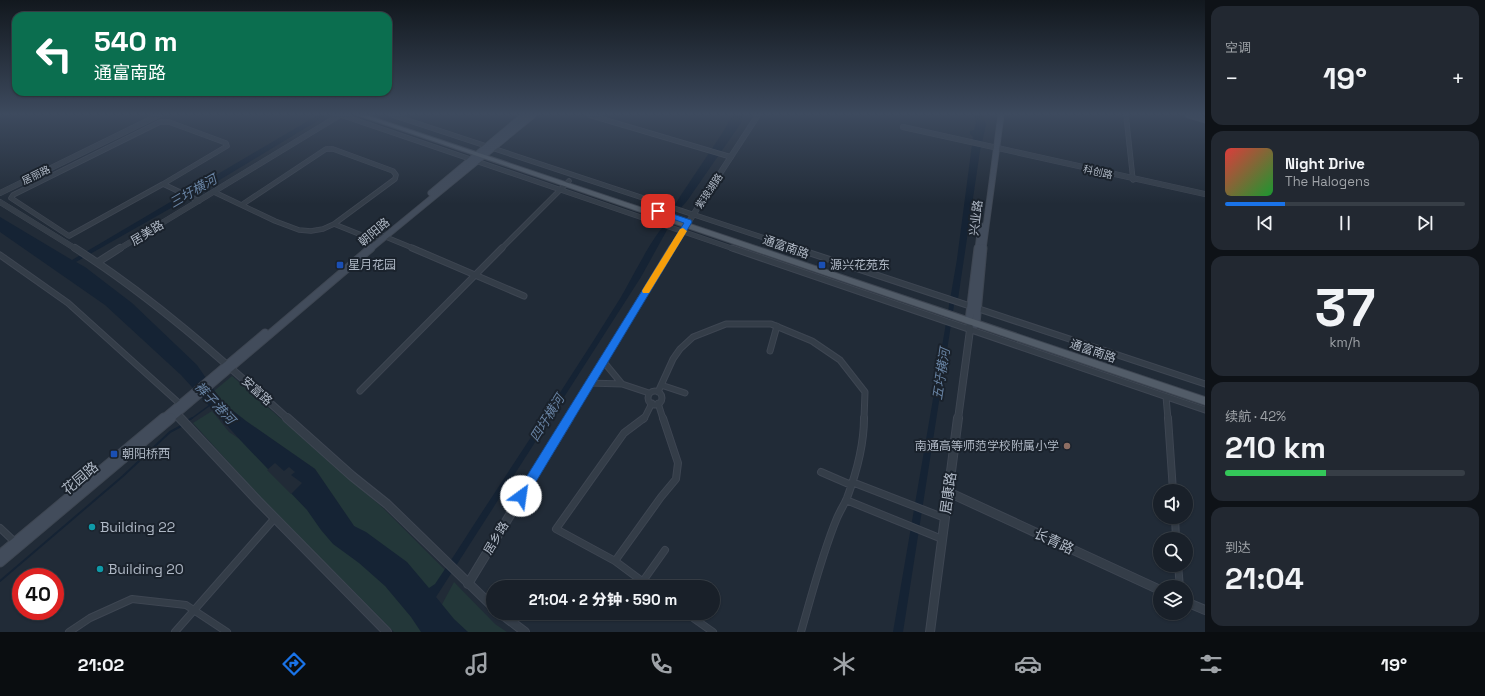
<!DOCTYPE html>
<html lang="zh">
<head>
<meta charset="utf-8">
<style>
	body { margin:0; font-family:"Space Grotesk","Noto Sans SC",sans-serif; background:#222831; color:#f1f3f6; height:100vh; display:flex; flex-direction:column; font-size:15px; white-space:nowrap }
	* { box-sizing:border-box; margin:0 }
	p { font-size:13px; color:#9fa3a8 }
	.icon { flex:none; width:22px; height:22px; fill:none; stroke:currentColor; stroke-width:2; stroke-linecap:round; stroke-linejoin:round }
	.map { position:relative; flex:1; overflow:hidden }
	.drawer { display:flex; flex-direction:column; gap:6px; padding:6px; background:#0e1217; width:280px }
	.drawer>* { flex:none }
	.banner { position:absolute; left:12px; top:12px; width:380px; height:84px; border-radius:12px; box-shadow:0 1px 3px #0004,0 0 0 1px #373e46; background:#0b6e4f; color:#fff; overflow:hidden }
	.fabs { position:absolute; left:1153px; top:484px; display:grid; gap:8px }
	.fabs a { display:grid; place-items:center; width:40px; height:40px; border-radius:50%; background:#192029; box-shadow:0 1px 3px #0004,0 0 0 1px #373e46; font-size:20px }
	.speed { position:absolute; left:12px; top:568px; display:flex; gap:8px; font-size:20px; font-weight:700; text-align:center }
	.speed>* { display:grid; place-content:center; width:52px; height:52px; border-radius:50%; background:#192029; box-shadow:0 1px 3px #0004,0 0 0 1px #373e46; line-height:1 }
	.speed .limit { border:6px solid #d22; background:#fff; color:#111 }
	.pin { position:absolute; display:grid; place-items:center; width:34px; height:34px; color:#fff; margin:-17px; border-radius:8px; box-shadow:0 2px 6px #0006 }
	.me { position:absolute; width:44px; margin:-22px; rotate:31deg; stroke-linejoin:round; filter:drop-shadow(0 0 3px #0008) }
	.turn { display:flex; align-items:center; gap:14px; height:84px; padding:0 16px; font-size:18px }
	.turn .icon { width:52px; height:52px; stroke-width:2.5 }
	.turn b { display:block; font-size:28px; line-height:34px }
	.big { font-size:30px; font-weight:800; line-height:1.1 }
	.drawer .card { flex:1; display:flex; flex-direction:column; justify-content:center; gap:6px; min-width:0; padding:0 14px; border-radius:12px; background:#222831 }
	.drawer .dial { align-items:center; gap:0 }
	.dial b { font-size:52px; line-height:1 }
	.song { display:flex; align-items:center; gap:12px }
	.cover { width:48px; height:48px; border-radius:6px; background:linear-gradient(135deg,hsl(0 70% 55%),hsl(130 70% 35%)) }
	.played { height:4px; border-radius:2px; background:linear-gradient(90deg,#1a73e8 25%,#373e46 25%) }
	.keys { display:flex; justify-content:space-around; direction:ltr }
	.heat { display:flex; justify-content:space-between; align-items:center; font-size:22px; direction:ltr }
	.charge { height:6px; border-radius:3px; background:linear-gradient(90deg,#34c759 42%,#373e46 0) }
	.trip { position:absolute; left:486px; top:580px; width:234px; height:40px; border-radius:20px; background:#192029; box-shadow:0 1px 3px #0004,0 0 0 1px #373e46; font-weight:800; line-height:40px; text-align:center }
	.dock { display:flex; height:64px; justify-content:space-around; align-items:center; background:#0a0d10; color:#9fa3a8 }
	.dock .icon { width:28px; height:28px }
	.dock .selected { color:#1a73e8 }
	.dock b { font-size:18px; color:#f1f3f6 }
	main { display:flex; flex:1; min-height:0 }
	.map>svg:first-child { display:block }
</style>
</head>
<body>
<main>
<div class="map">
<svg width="1205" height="632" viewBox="0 0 1205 632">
	<rect width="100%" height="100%" fill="#212b37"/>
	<path fill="#233739" d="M232,376L383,508L447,572L429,598L354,526L315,469L246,421L223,403L214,391Z
		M212,411L229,432L275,463L383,577L430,632H394L261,498L193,423Z
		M454,582L495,624L507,632H463L439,610Z"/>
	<path fill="#152334" d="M318,115H327L208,187L76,262L85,267L132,303L197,365L223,403L246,421L315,469L354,526L366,532L407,562L429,588L435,584L455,554C510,468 567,384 621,297C629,284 656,229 667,224L668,225L667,230L641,277L436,597L454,619L468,632H421L411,617L385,586L359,563L333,544L321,530L307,510L242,442L181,375L105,305L0,232V217L72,260Z
		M733,115H743L741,123L687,201L677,212H674L675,205L679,198L721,135Z
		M974,115H982L986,125L980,151L958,299L954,305L948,344L903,632H893L957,259L973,137L970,134V131L974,130L976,123Z"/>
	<path fill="#212b37" d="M275,463L284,471L289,467L295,472L291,475L302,483L291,494L267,470Z"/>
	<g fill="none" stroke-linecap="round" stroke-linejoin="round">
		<path stroke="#152334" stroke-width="1.5" d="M191,419L210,405"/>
		<path stroke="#152334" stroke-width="2" d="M187,421L192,418
			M0,581L123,476L170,432L183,425"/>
		<defs>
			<path id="minor-far2" d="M341,115L734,249
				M392,115L798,249
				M589,115L731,157
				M1126,115L1133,180
				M160,122H169L226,143L227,146L163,184L69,236L11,198L13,195Z
				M163,184L199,201
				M214,192L275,221L299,230L311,231L323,229L334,224L395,179L396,175L393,171L333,149H326L243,204
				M334,224L379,242
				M381,235L415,249
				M501,249L569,181"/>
			<path id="minor-far1" d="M412,248L524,296
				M732,248L1205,410
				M795,248L1205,384
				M0,255L68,303L180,404
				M770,351L777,326
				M589,383L622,384L603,361
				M622,384L649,393
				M661,385L685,393
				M360,391L502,248
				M648 398a7 7 0 1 1 14 0a7 7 0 1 1-14 0Z
				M658,392L673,359L680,349L693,337L726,324H771L812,341L840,360L865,392L864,419
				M1166,397L1168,419
				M658,403L663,419
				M644,419L652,403"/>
			<path id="minor" d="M644,418L624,433L556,529L615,561L650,587
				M1168,418L1173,491
				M821,472L851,485
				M852,482L945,518
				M846,500L942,539
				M1175,517L1176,539
				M0,528L17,544
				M615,561L661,497L676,479L678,463L663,418
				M1178,565L1180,587
				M643,581L665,550
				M686,613L713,632
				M69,632L90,618L132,599L186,605L227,632
				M175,632L275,518
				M801,632C812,594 822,554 837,518C840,511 844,505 847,498C856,474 864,444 864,418"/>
			<path id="tertiary-far2" d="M903,127L1205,194
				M0,193L159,115
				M0,202L76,249
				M119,249L340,115
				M671,249L758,115"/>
			<path id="tertiary-far1" d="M75,248C152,297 220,358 288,419
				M98,262L120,248
				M177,414L181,419
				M569,419L672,248
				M958,419L970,330L969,321"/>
			<path id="tertiary" d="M180,418L258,501L387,632
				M287,418L352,476L387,504L493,607
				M948,492L1160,590
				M468,584L569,418
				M1186,602L1205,610
				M500,613L525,632
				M930,632L958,418"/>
			<path id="secondary-far2" d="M1188,115L1205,120
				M431,193L524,115
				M370,249L533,115
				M978,249L981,226
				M983,249L1001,115"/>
			<path id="secondary-far1" d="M969,321L978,248
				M976,324L983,248
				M163,419L265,333
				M170,419L371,248"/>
			<path id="secondary" d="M0,555L164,418
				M0,562L171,418"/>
			<path id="primary" d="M357,115H366L1205,397V405Z"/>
		</defs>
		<use href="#minor-far2" stroke="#3e4652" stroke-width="5.5"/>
		<use href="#minor-far1" stroke="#3e4652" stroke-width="7"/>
		<use href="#minor" stroke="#3e4652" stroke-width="8"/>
		<use href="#tertiary-far2" stroke="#3e4652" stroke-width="6"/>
		<use href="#tertiary-far1" stroke="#3e4652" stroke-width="8"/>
		<use href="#tertiary" stroke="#3e4652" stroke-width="10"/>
		<use href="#secondary-far2" stroke="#3e4652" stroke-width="7"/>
		<use href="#secondary-far1" stroke="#3e4652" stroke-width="9"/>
		<use href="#secondary" stroke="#3e4652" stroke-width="11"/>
		<use href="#primary" stroke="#3e4652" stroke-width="2"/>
		<use href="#minor-far2" stroke="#343d48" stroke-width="4"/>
		<use href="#minor-far1" stroke="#343d48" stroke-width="5"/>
		<use href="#minor" stroke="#343d48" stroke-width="6"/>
		<use href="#tertiary-far2" stroke="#343d48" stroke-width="5"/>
		<use href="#tertiary-far1" stroke="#343d48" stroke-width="6"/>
		<use href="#tertiary" stroke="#343d48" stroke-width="8"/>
		<use href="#secondary-far2" stroke="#424c5b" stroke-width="5.5"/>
		<use href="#secondary-far1" stroke="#424c5b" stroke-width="7"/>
		<use href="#secondary" stroke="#424c5b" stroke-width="9"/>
		<use href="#primary" fill="#525c68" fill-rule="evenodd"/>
	</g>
	<linearGradient id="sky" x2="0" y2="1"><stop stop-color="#12181e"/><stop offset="0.56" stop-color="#3d4a5e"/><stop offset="1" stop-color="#3d4a5e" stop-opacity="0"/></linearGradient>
	<rect width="1205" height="204" fill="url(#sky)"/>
	<path fill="#1a73e8" stroke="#114b97" d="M658,209L691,220L692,222L525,500L521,501L517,500L515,496L517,492L684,223L656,213L655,211Z"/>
	<path fill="#f59e0b" d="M683,228L687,231L649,293H643L642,291L643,289L680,229Z"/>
	<g fill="#1a4fb4" stroke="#1a222c" stroke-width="1.5">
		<rect x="336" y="261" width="8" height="8" rx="2"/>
		<rect x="818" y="261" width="8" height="8" rx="2"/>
		<rect x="110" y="450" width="8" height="8" rx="2"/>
	</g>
	<circle fill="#8d6e63" stroke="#1a222c" stroke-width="1.5" cx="1067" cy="446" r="4"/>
	<g fill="#0f9aa8" stroke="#1a222c" stroke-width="1.5">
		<circle cx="92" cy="527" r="4"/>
		<circle cx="100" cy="569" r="4"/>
	</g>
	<g text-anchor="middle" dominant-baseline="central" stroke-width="4" stroke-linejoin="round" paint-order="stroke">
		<g font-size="10" fill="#afb8c5" stroke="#1a222c">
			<text transform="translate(1098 172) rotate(13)">科创路</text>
			<text transform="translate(36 175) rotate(-26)">居丽路</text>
			<text transform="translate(709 191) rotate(-56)">紫琅湖路</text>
		</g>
		<g font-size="12" fill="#afb8c5" stroke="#1a222c">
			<text transform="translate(976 218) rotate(-83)">兴业路</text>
			<text transform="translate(374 232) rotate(-40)">朝阳路</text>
			<text transform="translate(147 233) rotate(-31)">居美路</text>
			<text transform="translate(786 247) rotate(19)">通富南路</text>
			<text transform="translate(1093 351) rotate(19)">通富南路</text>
			<text transform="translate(257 391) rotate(42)">安富路</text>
			<text transform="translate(496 538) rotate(-59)">居乡路</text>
		</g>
		<g font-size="12" fill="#afb8c5" stroke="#1a222c" text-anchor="start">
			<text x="348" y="265">星月花园</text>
			<text x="830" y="265">源兴花苑东</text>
			<text x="1059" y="446" text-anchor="end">南通高等师范学校附属小学</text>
			<text x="122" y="454">朝阳桥西</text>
		</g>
		<g font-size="13" font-style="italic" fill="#6883a3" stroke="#1a222c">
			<text transform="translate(193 191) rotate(-30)">三圩横河</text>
			<text transform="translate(941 374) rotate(-81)">五圩横河</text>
			<text transform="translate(215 403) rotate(47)">裤子港河</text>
			<text transform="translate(547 418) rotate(-58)">四圩横河</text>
		</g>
		<g font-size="14" fill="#afb8c5" stroke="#1a222c">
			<text transform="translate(80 478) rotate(-40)">花园路</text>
			<text transform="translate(948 493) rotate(-82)">居康路</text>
			<text transform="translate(1054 541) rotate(25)">长青路</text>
		</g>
		<g font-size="14" fill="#afb8c5" stroke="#1a222c" text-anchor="start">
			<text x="100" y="527">Building 22</text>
			<text x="108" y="569">Building 20</text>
		</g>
	</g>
</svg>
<div class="fabs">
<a><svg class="icon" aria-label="sound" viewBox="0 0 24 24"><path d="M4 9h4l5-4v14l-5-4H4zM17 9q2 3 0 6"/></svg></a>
<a><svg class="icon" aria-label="search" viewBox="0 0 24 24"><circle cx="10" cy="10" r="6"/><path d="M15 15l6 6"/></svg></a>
<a><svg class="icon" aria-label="layers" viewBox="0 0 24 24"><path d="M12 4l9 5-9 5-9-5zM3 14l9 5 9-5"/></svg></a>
</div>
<div class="speed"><div class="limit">40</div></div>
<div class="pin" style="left:658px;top:211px;background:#d93025"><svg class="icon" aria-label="arrive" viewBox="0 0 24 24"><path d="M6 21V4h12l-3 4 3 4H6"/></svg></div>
<svg class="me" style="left:521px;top:496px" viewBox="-20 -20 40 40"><circle r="19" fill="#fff"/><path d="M0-13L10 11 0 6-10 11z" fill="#1a73e8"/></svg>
<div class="trip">21:04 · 2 分钟 · 590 m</div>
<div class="banner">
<div class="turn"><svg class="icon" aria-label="left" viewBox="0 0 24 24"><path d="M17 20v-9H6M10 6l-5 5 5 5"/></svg><div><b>540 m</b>通富南路</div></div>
</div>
</div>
<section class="drawer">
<div class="card"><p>空调</p>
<div class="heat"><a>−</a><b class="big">19°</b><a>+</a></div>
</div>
<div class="card">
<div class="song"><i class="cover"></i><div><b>Night Drive</b><p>The Halogens</p></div></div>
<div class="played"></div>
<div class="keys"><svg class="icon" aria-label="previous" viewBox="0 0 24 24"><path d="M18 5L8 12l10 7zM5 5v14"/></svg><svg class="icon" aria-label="pause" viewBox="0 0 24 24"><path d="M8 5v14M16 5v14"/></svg><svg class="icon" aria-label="next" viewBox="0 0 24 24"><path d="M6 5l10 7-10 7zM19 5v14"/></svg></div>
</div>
<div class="card dial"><b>37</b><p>km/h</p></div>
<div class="card"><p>续航 · 42%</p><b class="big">210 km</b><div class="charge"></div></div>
<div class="card"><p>到达</p><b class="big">21:04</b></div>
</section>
</main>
<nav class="dock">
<b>21:02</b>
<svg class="icon selected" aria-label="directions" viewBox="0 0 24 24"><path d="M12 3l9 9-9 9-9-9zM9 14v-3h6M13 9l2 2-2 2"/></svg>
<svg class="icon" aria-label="music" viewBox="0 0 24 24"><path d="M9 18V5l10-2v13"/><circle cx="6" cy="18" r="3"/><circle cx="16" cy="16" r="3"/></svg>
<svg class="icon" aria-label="phone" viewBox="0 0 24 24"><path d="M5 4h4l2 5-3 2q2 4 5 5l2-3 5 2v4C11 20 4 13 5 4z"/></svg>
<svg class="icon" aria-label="climate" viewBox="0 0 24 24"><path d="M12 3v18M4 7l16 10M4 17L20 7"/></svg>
<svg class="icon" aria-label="car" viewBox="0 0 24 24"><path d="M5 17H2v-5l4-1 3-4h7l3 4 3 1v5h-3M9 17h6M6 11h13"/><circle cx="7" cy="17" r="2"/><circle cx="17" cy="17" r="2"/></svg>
<svg class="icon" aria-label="filters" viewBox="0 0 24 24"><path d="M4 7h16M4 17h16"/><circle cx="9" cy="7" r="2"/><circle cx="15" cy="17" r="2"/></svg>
<b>19°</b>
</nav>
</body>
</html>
